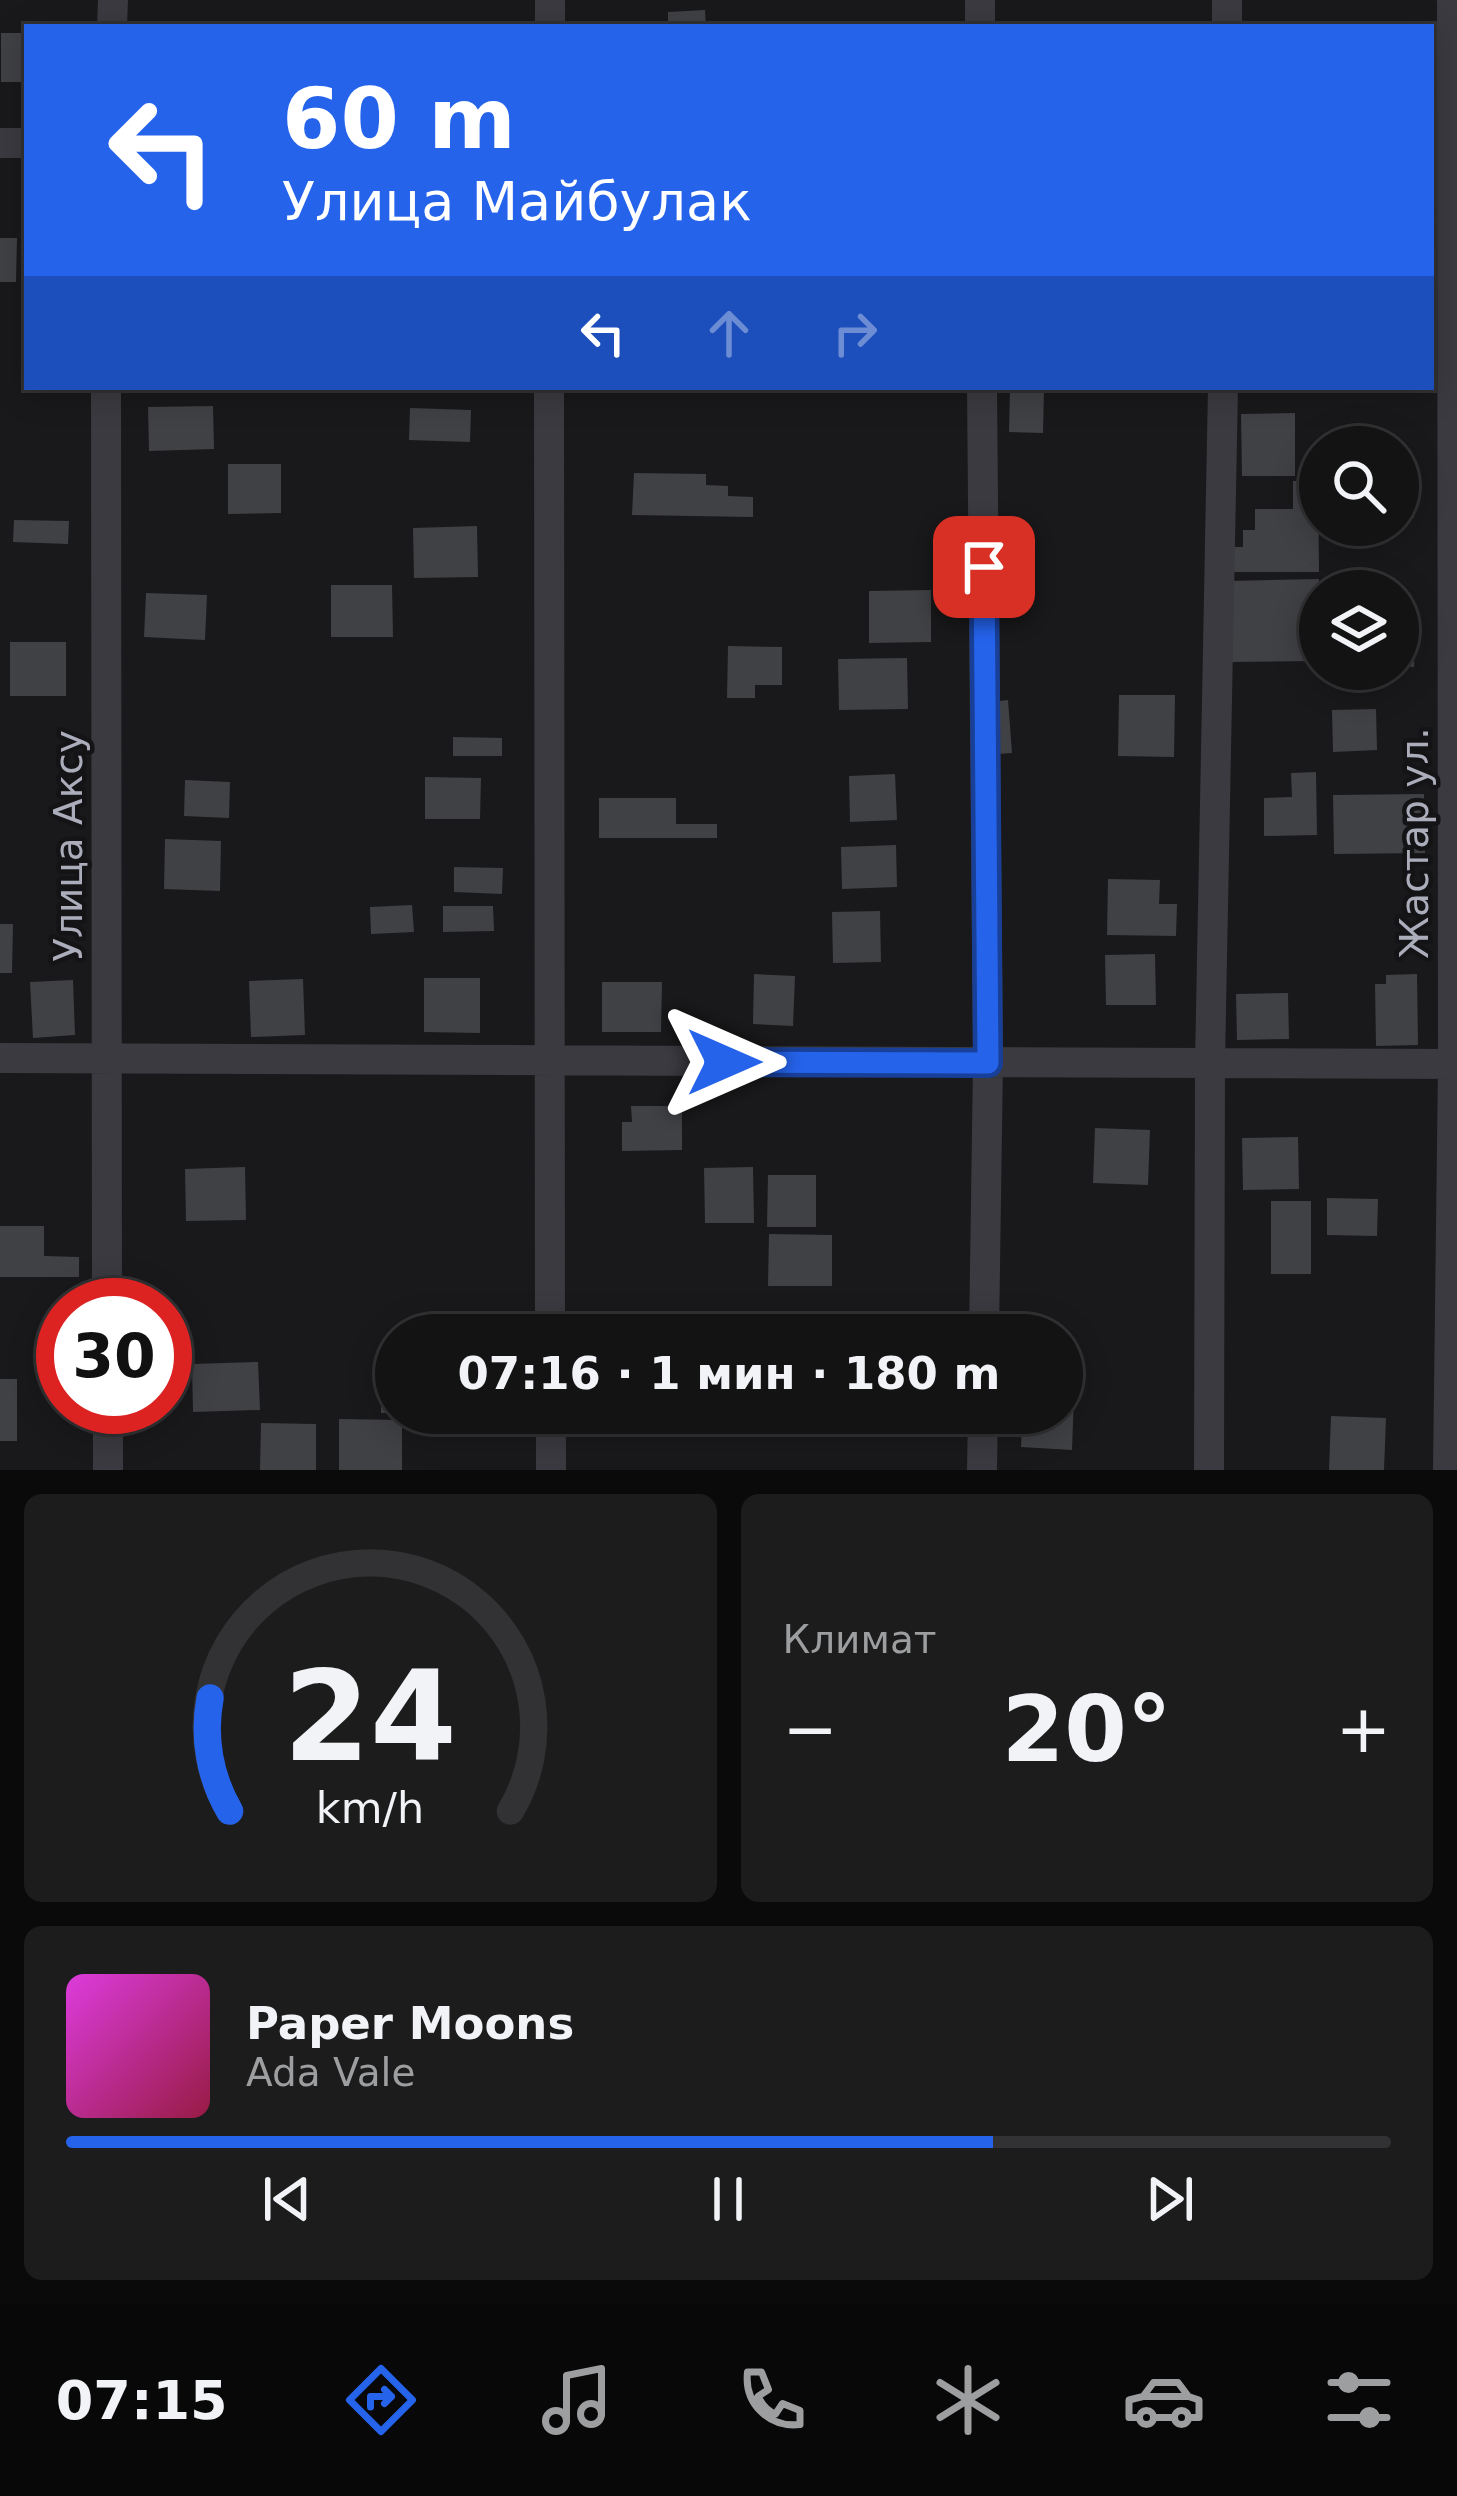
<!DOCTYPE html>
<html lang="ru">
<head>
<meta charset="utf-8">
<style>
	body { margin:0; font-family:"DejaVu Sans",sans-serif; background:#1c1c1d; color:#f1f3f6; height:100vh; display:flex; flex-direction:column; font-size:45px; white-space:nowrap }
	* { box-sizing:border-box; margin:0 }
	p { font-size:39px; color:#9d9ea0 }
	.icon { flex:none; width:66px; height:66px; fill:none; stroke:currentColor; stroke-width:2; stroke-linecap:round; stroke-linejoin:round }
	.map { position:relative; height:1470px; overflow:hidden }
	.drawer { display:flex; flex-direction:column; gap:24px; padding:24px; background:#0a0a0b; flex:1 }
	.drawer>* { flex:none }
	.hud { position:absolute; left:24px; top:24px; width:1410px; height:366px; border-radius:0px; box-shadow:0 6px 30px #0003,0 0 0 3px #323234; background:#2563eb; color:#fff; overflow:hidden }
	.tools { position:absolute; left:1299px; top:426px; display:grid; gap:24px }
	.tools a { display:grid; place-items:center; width:120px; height:120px; border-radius:50%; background:#131314; box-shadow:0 6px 30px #0003,0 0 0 3px #323234; font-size:60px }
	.speed { position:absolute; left:36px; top:1278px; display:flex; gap:24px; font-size:60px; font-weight:700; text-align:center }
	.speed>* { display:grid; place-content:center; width:156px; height:156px; border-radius:50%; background:#131314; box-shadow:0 6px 30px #0003,0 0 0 3px #323234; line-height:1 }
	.speed .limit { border:18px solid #d22; background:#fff; color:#111 }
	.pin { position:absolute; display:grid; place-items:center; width:102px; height:102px; color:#fff; margin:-51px; border-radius:24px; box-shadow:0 6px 18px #0006 }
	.me { position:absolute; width:132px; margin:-66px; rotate:90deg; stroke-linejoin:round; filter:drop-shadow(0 0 9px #0008) }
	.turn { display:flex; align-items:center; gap:42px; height:252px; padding:0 60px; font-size:54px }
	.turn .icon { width:156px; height:156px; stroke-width:2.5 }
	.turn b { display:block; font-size:84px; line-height:102px }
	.lanes { display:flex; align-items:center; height:114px; padding:0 60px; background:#0003; justify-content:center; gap:60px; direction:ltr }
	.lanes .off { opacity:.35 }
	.big { font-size:90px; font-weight:700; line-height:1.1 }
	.drawer .tile { flex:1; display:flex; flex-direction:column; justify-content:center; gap:18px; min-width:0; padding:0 42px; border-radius:18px; background:#1c1c1d }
	.drawer .dial { align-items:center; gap:0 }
	.dial svg { height:312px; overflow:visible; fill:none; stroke:#323234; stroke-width:7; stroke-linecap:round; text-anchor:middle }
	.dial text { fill:#f1f3f6; stroke:none }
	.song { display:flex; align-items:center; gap:36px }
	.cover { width:144px; height:144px; border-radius:18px; background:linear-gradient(135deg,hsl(300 70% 55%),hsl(340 70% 35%)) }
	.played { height:12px; border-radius:6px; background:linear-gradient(90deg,#2563eb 70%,#323234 70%) }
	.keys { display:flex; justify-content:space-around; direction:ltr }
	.heat { display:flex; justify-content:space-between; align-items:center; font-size:66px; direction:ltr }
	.drawer .tiles { flex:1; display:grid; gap:24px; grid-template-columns:1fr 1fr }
	.tile:last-child { grid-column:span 2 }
	.trip { position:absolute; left:375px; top:1314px; width:708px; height:120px; border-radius:60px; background:#131314; box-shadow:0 6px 30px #0003,0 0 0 3px #323234; font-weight:700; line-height:120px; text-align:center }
	.menu { display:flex; height:192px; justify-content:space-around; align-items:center; background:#080808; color:#9d9ea0 }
	.menu .icon { width:84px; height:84px }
	.menu .active { color:#2563eb }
	.menu b { font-size:54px; color:#f1f3f6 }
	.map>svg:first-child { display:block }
</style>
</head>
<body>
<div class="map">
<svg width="1457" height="1470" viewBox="0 0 1457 1470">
	<rect width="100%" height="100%" fill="#19191b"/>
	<path fill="#404145" d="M705,10L706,27H668V12Z
		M1,33H27V82H1Z
		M0,238H17L16,282H0Z
		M1010,388L1044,389L1043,433L1009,432Z
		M213,406L214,449L149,451L148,407Z
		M410,408L471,410L470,442L409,440Z
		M1295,413V476H1242L1241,414Z
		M228,464H281V513L228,514Z
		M634,473L706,474V485L728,486V496L753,497V517L632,515Z
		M1293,481H1318L1319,572H1227V547H1243V530H1255V509H1293Z
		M1398,483L1415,484L1414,518L1398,517Z
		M14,520L69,521L68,544L13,542Z
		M477,526L478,577L414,578L413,528Z
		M1319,579L1320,661L1230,662L1228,581Z
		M331,585H392L393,637H331Z
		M931,590V642L869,643V591Z
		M146,593L207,595L205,640L144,637Z
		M1398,633L1415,634L1414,667L1398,666Z
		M10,642H66V696H10Z
		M728,646L782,647V685H755V698H727Z
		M907,658L908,709L839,710L838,659Z
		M1119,695H1175L1174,757L1118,756Z
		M1008,700L1012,753L997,754L992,702Z
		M1376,709L1377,750L1333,752L1332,710Z
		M453,737L502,738V756H453Z
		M1316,772L1317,835L1264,836V798L1292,797L1291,773Z
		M895,774L897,820L850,822L849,776Z
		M425,777L481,778L480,819H425Z
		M185,780L230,782L229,818L184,816Z
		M1424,794L1425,853L1334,854L1333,795Z
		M599,798H676V824H717V838H599Z
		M165,839L221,841L220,891L164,889Z
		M896,845L897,887L842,889L841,847Z
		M454,867L503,868L502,894L454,892Z
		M1108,879L1160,880L1159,904H1177L1176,936L1107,935Z
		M412,905L414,932L371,934L370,907Z
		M443,906H493L494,931L443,932Z
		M880,911L881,962L833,963L832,912Z
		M0,924H13L12,973H0Z
		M1155,954L1156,1005H1106L1105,955Z
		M754,974L795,976L793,1026L753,1024Z
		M1417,974L1418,1045L1376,1046L1375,984H1386V975Z
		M424,978H480V1033L424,1032Z
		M303,979L305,1035L251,1037L249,981Z
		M73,980L75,1035L33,1038L30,982Z
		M602,982H662L661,1032H602Z
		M1288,993L1289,1039L1237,1040L1236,994Z
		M631,1106H682V1150L622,1151V1122H632Z
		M1095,1128L1150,1130L1148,1185L1093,1183Z
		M1298,1137L1299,1189L1243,1190L1242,1138Z
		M245,1167L246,1220L186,1221L185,1169Z
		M753,1167L754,1223H705L704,1168Z
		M768,1175H816V1227H767Z
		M1327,1198L1378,1199L1377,1236L1327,1235Z
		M1271,1201H1311V1274H1271Z
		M0,1226H44V1256L79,1257V1277H0Z
		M769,1234L832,1235V1286H768Z
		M640,1311L641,1335H580V1313Z
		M381,1355H396V1413H381Z
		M258,1362L260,1410L193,1412L192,1364Z
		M0,1379H17V1441H0Z
		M1062,1394L1074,1395L1072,1450L1021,1447L1022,1427H1008L1009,1413H1062Z
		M1331,1416L1386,1418L1384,1470H1329Z
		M339,1419L402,1420V1470H339Z
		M261,1423L316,1424V1470H260Z"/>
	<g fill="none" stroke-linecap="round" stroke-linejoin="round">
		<path stroke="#3a3a40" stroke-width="30" d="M980,0V27
			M1227,0V27
			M112,27L113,0
			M550,27V0
			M0,143H27
			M106,387L107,1305
			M549,387L550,1335
			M982,387L988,1063L984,1335
			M0,1058L1457,1064
			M108,1407V1470
			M551,1413V1470
			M982,1470L983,1413
			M1209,1470L1210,1063L1223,387
			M1448,1470L1453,1064L1452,0"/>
	</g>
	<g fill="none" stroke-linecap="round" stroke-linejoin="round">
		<defs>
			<path id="route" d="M724,1062L988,1063L984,567"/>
		</defs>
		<use href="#route" stroke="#184099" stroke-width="30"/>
		<use href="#route" stroke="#2563eb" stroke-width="21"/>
	</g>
	<g text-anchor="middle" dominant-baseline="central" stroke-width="9" stroke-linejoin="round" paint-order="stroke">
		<g font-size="39" fill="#abadbb" stroke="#141416">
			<text transform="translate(1414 843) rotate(-90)">Жастар ул.</text>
			<text transform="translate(68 846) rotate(-90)">Улица Аксу</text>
		</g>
	</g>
</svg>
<div class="tools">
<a><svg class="icon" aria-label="search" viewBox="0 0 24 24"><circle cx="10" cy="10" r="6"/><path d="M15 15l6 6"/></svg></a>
<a><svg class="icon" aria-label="layers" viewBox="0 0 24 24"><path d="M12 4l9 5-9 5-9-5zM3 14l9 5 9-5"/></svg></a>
</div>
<div class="speed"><div class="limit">30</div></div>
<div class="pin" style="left:984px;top:567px;background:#d93025"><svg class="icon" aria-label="arrive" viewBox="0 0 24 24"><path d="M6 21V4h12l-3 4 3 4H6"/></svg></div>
<svg class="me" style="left:724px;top:1062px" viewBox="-20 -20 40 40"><path d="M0-17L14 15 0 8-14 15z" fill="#2563eb" stroke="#fff" stroke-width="4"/></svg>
<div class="trip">07:16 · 1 мин · 180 m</div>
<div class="hud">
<div class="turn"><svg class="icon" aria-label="left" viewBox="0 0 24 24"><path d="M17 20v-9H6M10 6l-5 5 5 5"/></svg><div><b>60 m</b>Улица Майбулак</div></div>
<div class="lanes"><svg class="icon" aria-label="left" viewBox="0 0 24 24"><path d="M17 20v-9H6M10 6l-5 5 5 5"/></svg><svg class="icon off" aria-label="ahead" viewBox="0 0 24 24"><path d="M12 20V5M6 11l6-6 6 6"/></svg><svg class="icon off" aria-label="right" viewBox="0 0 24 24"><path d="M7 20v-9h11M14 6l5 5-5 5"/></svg></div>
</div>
</div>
<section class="drawer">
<div class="tiles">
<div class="tile dial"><svg viewBox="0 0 100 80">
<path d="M14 69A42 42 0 1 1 86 69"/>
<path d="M14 69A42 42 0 0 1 9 40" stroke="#2563eb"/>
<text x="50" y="56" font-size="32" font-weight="700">24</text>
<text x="50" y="72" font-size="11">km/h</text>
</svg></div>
<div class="tile"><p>Климат</p>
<div class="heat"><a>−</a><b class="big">20°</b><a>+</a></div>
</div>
<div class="tile">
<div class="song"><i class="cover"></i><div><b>Paper Moons</b><p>Ada Vale</p></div></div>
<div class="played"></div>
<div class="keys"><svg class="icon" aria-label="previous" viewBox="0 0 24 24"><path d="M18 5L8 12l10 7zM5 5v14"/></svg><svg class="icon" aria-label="pause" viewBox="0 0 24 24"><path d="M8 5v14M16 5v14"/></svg><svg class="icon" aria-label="next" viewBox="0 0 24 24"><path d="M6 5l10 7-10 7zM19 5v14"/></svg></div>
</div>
</div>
</section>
<nav class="menu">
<b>07:15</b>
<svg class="icon active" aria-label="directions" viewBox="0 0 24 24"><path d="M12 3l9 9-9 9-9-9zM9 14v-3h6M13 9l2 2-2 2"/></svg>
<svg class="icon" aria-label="music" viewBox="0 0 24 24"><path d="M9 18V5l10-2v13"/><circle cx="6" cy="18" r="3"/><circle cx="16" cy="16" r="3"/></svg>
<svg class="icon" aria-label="phone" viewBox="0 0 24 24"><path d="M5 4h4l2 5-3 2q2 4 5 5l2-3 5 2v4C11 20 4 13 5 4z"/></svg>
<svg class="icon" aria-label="climate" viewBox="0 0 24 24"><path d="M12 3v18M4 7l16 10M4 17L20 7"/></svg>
<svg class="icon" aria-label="car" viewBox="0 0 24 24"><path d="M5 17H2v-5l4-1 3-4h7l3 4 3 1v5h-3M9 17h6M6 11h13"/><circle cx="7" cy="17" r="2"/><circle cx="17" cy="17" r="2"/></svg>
<svg class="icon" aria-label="filters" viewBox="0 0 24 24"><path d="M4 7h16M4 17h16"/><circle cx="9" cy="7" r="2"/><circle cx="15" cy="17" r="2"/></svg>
</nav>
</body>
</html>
